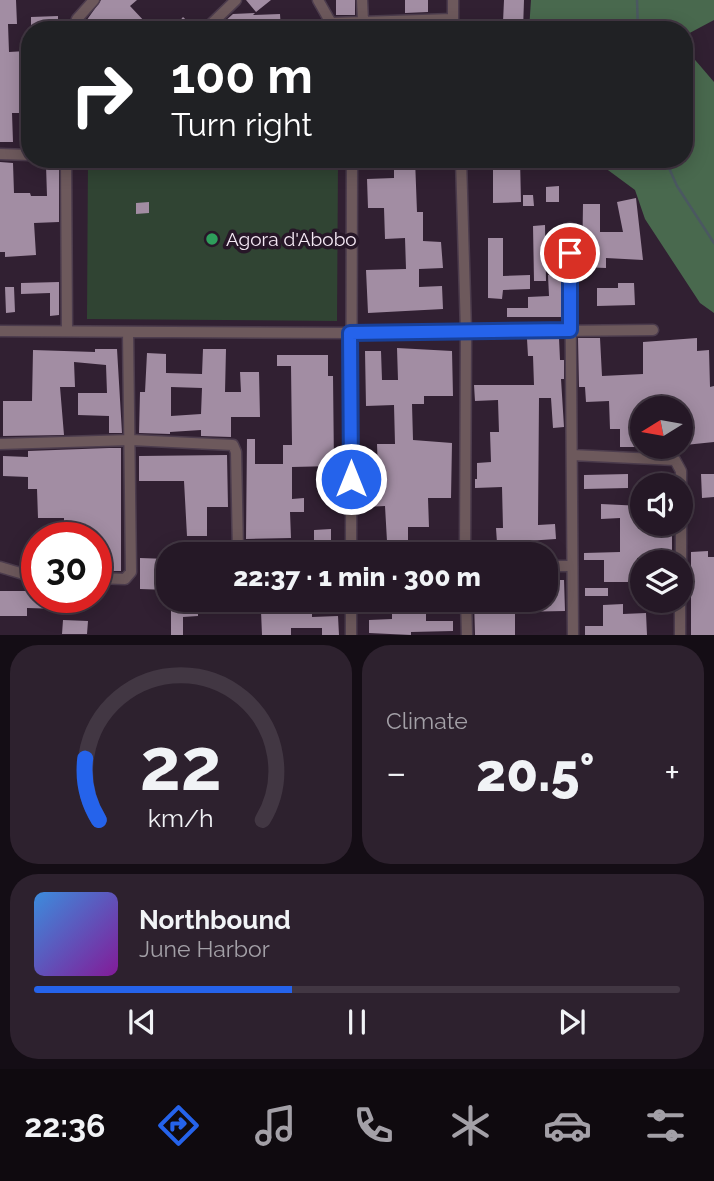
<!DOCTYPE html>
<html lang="en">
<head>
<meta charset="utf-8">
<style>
	body { margin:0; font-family:Raleway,sans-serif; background:#2d212e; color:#f1f3f6; height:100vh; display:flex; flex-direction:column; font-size:26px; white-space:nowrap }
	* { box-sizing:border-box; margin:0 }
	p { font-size:23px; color:#a3a0a7 }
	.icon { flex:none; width:38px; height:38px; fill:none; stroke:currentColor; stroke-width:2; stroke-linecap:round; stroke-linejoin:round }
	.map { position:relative; height:635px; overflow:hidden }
	.panel { display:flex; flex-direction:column; gap:10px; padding:10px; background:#140d15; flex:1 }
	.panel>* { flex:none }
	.top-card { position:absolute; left:21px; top:21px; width:672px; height:147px; border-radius:28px; box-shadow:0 4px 18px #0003,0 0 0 2px #423743; background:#202124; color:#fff; overflow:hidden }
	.needle { width:46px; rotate:259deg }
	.tools { position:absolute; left:630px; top:396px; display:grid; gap:14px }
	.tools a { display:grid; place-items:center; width:63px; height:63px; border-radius:50%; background:#251826; box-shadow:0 4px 18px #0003,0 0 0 2px #423743; font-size:35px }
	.speed { position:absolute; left:21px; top:522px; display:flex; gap:14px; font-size:35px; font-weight:700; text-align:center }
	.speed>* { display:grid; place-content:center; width:91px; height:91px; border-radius:50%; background:#251826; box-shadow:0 4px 18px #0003,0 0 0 2px #423743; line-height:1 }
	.speed .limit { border:10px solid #d22; background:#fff; color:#111 }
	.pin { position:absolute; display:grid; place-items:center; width:60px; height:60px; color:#fff; margin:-30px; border:4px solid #fff; border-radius:50%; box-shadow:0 2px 7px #0007 }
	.me { position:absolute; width:77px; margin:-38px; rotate:0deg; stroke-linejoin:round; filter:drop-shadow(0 0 5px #0008) }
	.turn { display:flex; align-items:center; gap:24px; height:147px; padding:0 35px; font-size:32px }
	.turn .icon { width:91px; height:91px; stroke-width:2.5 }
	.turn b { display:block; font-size:49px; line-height:60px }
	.big { font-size:52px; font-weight:800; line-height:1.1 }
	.panel .card { flex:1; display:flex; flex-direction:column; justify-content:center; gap:10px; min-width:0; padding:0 24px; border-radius:28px; background:#2d212e }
	.panel .dial { align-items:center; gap:0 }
	.dial svg { height:182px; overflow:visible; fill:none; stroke:#423743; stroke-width:7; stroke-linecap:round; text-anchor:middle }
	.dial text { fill:#f1f3f6; stroke:none }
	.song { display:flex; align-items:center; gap:21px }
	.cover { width:84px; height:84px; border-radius:10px; background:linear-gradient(135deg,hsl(210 70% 55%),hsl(290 70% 35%)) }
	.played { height:7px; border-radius:4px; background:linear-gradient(90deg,#2563eb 40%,#423743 40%) }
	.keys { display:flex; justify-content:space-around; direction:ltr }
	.heat { display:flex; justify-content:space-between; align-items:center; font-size:38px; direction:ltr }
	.panel .tiles { flex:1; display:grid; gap:10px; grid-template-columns:1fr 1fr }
	.card:last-child { grid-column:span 2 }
	.trip { position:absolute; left:156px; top:542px; width:402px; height:70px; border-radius:28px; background:#251826; box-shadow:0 4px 18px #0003,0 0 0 2px #423743; font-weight:800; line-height:70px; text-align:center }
	.menu { display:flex; height:112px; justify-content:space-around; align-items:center; background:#0f0a0f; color:#a3a0a7 }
	.menu .icon { width:49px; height:49px }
	.menu .active { color:#2563eb }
	.menu b { font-size:32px; color:#f1f3f6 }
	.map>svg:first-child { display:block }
</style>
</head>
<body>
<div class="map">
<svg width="714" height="635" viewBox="0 0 714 635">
	<rect width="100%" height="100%" fill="#312032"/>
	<path fill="#304433" d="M88,159H338L337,321L87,319Z"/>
	<path fill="#49694e" d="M531,0H714V20L684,36V30H529Z
		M684,47L714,82V313L700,303L645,219L635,190L593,159H684Z"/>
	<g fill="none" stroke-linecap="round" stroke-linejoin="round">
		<path stroke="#4b5861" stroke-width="2.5" d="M637,0L638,30
			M665,159L677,186L714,243"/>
	</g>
	<path fill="#a28da3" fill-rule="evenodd" d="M0,0H16L17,24H8L9,52L26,51V57H30V113H12L13,142H0Z
		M101,0H137L130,6L146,23L139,30H121L115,24L110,30H90L84,24Z
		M246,0H271L256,12Z
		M336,0H355V15H336Z
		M405,0H428V12L405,13Z
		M504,0H524L523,30H506V22H503Z
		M255,13L253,15L280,14L281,30H224V22L233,14Z
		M58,16V30H31V17Z
		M183,17L197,30H172Z
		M394,159H415L417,212H423V241L441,242L443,268L419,269V287L442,286L443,309L368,313L366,270L406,269L405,238L385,239L384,208H368L367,179L394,178Z
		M493,159H520L521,202L493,203Z
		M0,162L13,163L14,193H30L31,196H47L46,165H59V222L34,223L36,255L5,257V252H0Z
		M559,186V202H546V187Z
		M523,195H533L534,206H523Z
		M636,198L643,260L606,258V268L582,267L583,204H600V232H623L617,202Z
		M149,202V213L136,214V203Z
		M545,225L546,281H534L533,226Z
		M488,238H503V276L530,275V289L503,290L502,299L488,298Z
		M563,274V317H507V308H528V297L549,296L548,275Z
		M59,282V315L50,316V293L21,294V283Z
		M618,283H634L635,305L597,306V288H618Z
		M5,287H14L15,312L6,313Z
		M559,338L560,360H564V379H561L564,427L553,428L551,398H539L538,525L555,524L556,539L497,543L496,528H503L502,487L475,488V479H477V463L491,462L490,432H499L498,400L475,401L474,385H534L533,356H528L527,339Z
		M578,338H600L602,376L643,374V342L697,338V351L709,350L710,387L714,386V442L685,445L684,408H642V447H620V429H610L609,401L586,402L585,387H579Z
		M397,348L452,351L453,396H424V404H412L413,440L452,443L451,498H428L429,527H408V541H387L385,506L365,507V488H368V472H378L377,444H395L394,405L366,406L365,351H381L382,380H398Z
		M95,349H117L122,433H109V416L78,415V393H107L106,365L74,362L75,387H60L64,435L3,436V401H32L33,350L95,352Z
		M203,349H226L225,392H241L240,372H259L260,417H231V437L201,436V430L170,432V434L139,433L140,392H145L147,353L166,354V373L202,374ZM171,387L202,388L201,414L171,416Z
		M277,355H328V376H333L334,466L292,467V499L304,498V512H290L291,538L246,539L247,439H255V464H283V445H292L291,366H277Z
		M109,448H121V571H96V537H64V518H38L37,489H28V477L3,476V456L28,457V451Z
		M227,455L228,507H207V536H187L184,481H139V456Z
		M628,474V488L584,489V475Z
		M701,474H714V497L702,498Z
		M601,504L642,506V530H672V561L637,558L638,590H630V582H604V560H584V553L620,552V518L601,519Z
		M331,529V555H314V530Z
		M708,551V557H714V635H691V552Z
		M140,558L168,559V590L140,589Z
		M546,580H564L565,611L515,612V635H475L474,600H546Z
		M585,588H608V596H585Z
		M0,591H27L37,592V597H62V609L27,608V616H0Z
		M291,600H312V617L338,616L339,635H322V628H291V635H262L261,611L291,610Z
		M392,600H426V621H453V631L411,632V635L369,633V620L392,619Z
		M171,603H198V616L183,617V635H171Z
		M623,604V614L646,613L647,635H585V626H603V605Z
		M63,620L88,621L87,634H62Z"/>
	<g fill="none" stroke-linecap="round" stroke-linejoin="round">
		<defs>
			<path id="street" d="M318,0L335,30
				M362,0L363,21
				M453,0V30
				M331,23L452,19
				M75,30L77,19L94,0
				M205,30L236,0
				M0,154L30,155
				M66,159L67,331
				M461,159L466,332L465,555
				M570,228L573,635
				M0,331L350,333L653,330
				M0,444L131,440L233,445L236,452L238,550
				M572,455L675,460L681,471V562
				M351,555L352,159
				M546,566H572
				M0,567L37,578
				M96,578L125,579L131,572L128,332
				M351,600V635
				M466,600L467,635
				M680,635V600"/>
		</defs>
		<use href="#street" stroke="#4c3c4d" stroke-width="13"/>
		<use href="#street" stroke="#6d595c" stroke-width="10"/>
	</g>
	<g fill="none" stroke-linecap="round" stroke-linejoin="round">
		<defs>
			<path id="route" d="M351,479L350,333L570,330V253"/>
		</defs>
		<use href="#route" stroke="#184099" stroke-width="18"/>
		<use href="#route" stroke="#2563eb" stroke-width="12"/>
	</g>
	<circle fill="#2e9e5b" stroke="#271728" stroke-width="2.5" cx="212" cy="239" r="7"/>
	<g text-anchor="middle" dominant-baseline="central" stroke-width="7" stroke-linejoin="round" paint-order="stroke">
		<g font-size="19" fill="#f5e9f5" stroke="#271728" text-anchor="start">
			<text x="226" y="239">Agora d'Abobo</text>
		</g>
	</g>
</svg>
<div class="tools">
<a><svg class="needle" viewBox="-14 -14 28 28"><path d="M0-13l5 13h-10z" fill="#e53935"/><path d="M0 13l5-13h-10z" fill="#a3a0a7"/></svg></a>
<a><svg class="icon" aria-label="sound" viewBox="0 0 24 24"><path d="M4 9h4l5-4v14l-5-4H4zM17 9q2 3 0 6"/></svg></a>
<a><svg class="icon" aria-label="layers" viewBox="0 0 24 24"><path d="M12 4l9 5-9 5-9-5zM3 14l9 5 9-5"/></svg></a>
</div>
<div class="speed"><div class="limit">30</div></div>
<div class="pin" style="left:570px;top:253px;background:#d93025"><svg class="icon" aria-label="arrive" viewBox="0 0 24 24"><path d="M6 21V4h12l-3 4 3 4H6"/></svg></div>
<svg class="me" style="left:351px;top:479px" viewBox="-20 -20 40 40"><circle r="17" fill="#2563eb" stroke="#fff" stroke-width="3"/><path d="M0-11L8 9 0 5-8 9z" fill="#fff"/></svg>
<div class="trip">22:37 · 1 min · 300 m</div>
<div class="top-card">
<div class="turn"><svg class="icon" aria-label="right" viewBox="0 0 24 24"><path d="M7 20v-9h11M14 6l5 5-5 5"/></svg><div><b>100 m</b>Turn right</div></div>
</div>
</div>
<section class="panel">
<div class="tiles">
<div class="card dial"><svg viewBox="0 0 100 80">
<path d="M14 69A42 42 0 1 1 86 69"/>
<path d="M14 69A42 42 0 0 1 8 42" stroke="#2563eb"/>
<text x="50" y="56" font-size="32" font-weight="700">22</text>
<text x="50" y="72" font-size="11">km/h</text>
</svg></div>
<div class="card"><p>Climate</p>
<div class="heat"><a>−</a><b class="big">20.5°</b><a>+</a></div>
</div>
<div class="card">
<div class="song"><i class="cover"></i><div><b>Northbound</b><p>June Harbor</p></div></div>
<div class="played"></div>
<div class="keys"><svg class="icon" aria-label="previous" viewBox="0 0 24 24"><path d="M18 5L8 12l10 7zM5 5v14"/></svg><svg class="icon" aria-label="pause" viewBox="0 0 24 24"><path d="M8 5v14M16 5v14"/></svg><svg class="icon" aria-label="next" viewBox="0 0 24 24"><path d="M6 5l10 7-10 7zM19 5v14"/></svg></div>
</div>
</div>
</section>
<nav class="menu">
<b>22:36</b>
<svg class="icon active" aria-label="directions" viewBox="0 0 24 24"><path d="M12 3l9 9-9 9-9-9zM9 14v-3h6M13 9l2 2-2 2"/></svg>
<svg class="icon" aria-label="music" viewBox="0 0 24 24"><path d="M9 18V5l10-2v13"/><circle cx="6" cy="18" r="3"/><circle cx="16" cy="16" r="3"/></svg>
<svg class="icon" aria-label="phone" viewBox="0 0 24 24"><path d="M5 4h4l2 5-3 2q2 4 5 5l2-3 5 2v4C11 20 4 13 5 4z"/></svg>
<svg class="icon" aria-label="climate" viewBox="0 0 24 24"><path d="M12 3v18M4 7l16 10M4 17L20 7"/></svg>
<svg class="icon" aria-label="car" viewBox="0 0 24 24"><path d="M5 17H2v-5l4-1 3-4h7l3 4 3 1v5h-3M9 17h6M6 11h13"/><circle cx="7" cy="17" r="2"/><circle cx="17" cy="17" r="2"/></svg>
<svg class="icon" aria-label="filters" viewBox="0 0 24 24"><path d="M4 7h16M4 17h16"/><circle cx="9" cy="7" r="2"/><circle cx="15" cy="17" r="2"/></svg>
</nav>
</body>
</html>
